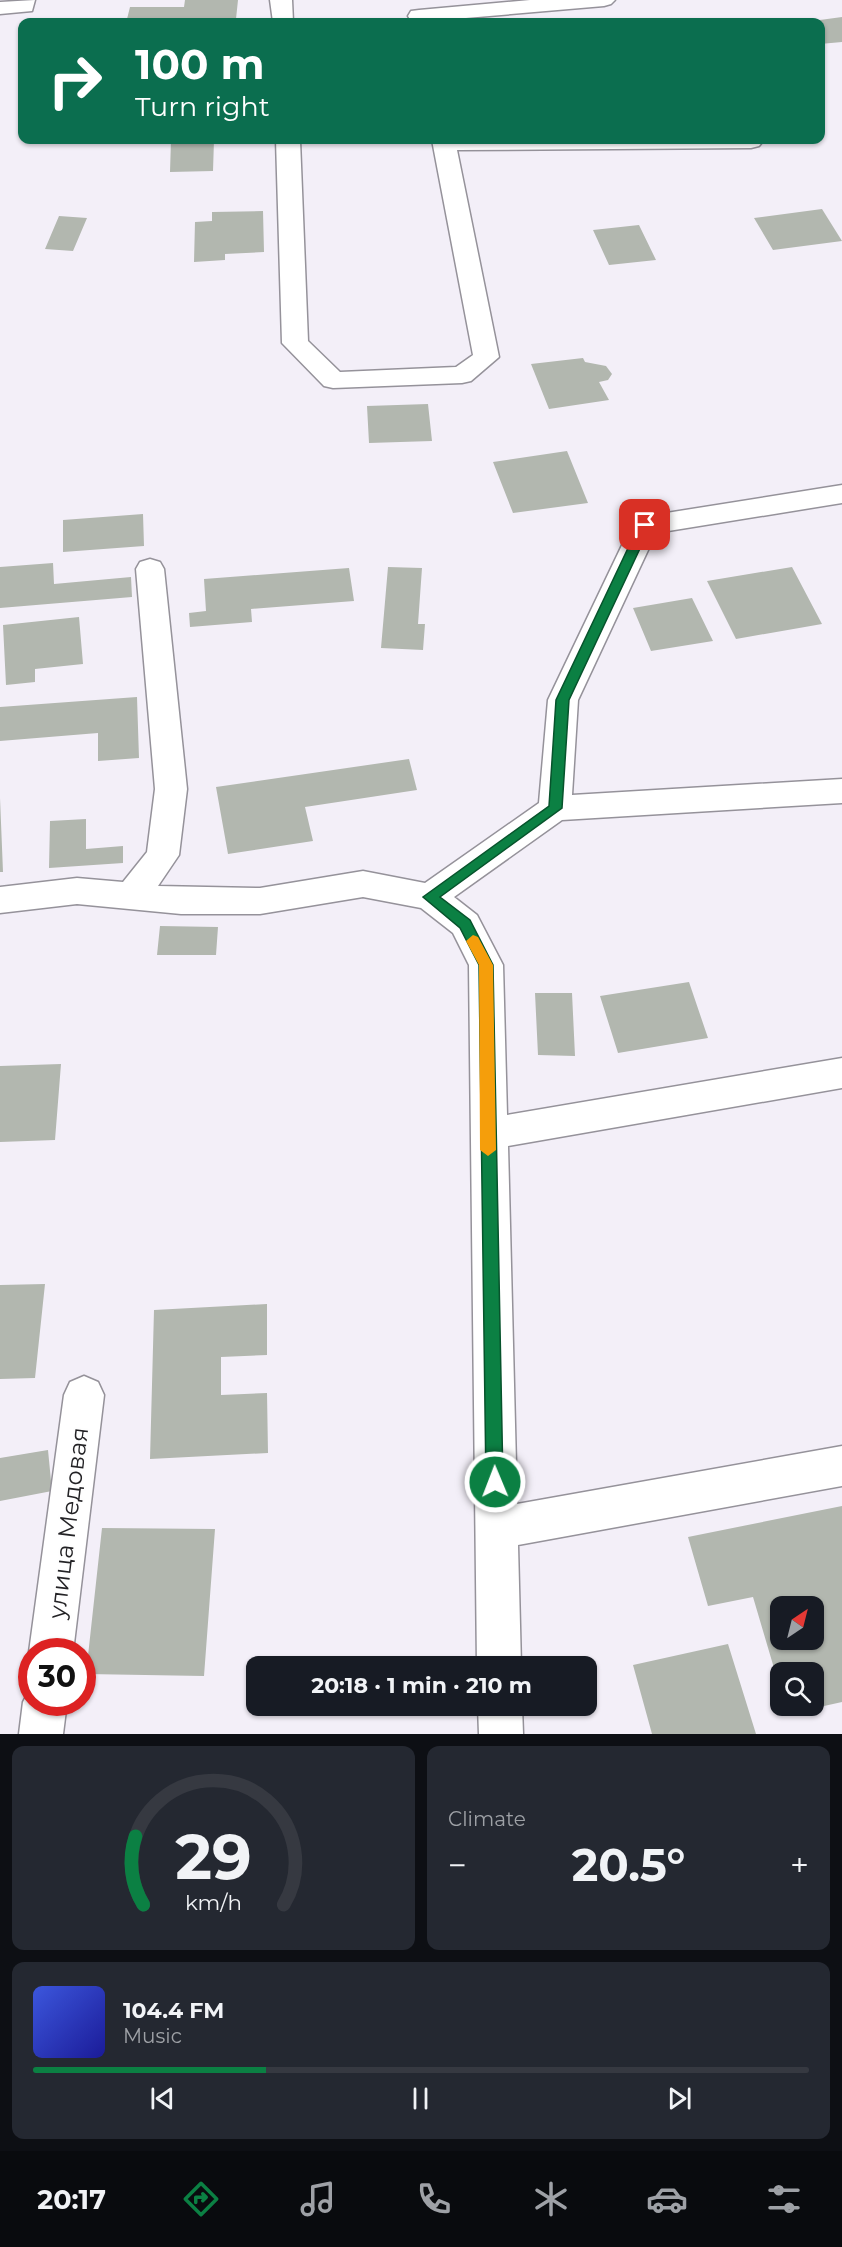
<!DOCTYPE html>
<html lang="en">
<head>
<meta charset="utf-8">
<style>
	body { margin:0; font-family:Montserrat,sans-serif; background:#242831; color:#f1f3f6; height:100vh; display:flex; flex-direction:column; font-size:22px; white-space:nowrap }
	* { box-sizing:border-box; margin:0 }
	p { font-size:20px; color:#9ea1a6 }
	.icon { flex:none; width:33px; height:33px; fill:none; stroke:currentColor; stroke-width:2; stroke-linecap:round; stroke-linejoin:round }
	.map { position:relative; height:1734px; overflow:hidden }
	.drawer { display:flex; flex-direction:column; gap:12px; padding:12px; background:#0d0f14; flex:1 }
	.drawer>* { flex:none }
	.banner { position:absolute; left:18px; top:18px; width:807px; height:126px; border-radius:12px; box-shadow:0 2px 4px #0004; background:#0b6e4f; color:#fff; overflow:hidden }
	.needle { width:39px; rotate:35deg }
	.fabs { position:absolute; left:770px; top:1596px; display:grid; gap:12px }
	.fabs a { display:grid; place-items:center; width:54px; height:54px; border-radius:12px; background:#171b24; box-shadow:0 2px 4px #0004; font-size:30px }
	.speed { position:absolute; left:18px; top:1638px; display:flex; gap:12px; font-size:30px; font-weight:700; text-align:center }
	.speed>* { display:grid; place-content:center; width:78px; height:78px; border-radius:50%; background:#171b24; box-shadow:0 2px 4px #0004; line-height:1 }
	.speed .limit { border:9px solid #d22; background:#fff; color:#111 }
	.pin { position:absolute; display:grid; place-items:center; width:51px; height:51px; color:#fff; margin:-26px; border-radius:12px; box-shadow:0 3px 9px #0006 }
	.me { position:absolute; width:66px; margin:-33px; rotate:359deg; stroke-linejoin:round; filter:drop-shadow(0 0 4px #0008) }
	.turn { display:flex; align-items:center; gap:21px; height:126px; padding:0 18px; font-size:27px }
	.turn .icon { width:78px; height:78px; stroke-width:2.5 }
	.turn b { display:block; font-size:42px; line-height:51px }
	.big { font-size:45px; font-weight:700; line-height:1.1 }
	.drawer .card { flex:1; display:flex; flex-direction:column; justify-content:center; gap:9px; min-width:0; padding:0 21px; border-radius:12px; background:#242831 }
	.drawer .dial { align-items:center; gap:0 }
	.dial svg { height:156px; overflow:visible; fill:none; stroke:#363941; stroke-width:7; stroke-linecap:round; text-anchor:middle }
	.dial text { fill:#f1f3f6; stroke:none }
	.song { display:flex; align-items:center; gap:18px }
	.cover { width:72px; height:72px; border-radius:9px; background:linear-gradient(135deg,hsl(230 70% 55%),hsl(240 70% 35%)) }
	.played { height:6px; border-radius:3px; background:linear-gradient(90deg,#0b8043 30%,#363941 30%) }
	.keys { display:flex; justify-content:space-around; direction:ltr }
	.heat { display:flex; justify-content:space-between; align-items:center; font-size:33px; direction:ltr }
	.drawer .tiles { flex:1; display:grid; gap:12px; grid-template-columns:1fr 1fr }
	.card:last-child { grid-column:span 2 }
	.trip { position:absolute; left:246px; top:1656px; width:351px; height:60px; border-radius:12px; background:#171b24; box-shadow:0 2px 4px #0004; font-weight:700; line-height:60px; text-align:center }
	.tab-bar { display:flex; height:96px; justify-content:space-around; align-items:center; background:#090b0e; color:#9ea1a6 }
	.tab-bar .icon { width:42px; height:42px }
	.tab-bar .active { color:#0b8043 }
	.tab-bar b { font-size:27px; color:#f1f3f6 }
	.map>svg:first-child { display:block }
</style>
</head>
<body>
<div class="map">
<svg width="842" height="1734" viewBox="0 0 842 1734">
	<rect width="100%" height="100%" fill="#f3eff8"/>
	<path fill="#b2b7af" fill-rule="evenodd" d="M185,0H238L236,19H127L130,7H184Z
		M842,17V42L820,44V22H805Z
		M171,140H214L213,171L170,172Z
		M822,209L842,241L773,250L754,218Z
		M263,211L264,252L225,254V260L194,262L195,222L212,221V212Z
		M59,216L87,218L73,251L45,249Z
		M639,225L656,260L609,265L593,230Z
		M583,358L585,362L606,366L612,374L608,380L599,382L609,400L549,409L531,364Z
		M428,404L432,441L369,443L367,406Z
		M567,451L588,503L513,513L493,462Z
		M143,514L144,546L63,552V520Z
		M53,563L54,584L131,577L132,597L0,608V567Z
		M388,567L422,568L418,624H425L423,650L381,648Z
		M792,567L822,624L736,639L707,581Z
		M349,568L354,601L251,609L252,622L190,627L189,613L206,611L204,579Z
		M692,598L713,641L651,651L633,608Z
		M79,617L83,664L35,669V682L6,685L3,625Z
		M137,697L139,758L98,761V733L0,741V707Z
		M409,759L417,790L305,807L313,841L228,854L216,787Z
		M0,798L3,872H0Z
		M86,819V849L123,846V863L49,868L50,821Z
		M160,926L218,927L216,955H157Z
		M689,982L708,1038L618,1053L600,996Z
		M535,993H572L575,1056L538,1055Z
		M61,1064L55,1140L0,1142V1066Z
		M45,1284L35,1378L0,1379V1285Z
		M267,1304V1355L221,1357V1395L267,1393L268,1453L150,1459L154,1310Z
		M48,1450L52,1491L0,1501V1458Z
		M842,1506V1702L788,1714L786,1706H813V1672H780L779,1685L753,1597L708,1606L688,1537ZM780,1606H813V1640H780Z
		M102,1528L215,1529L204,1676L86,1674Z
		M728,1644L756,1734H652L633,1665Z"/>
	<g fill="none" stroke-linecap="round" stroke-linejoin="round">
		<defs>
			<path id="minor" d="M35,0L32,11L0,14V2Z
				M270,0H292L293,22H273Z
				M530,0H615L611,4L604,6L419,22L411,21L408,16L411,11L419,10Z
				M276,140H300L308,341L340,372L456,367L473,355L432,140L763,141L759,146L751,148L457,150L499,357L471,381L462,383L333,388L324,386L282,343Z
				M842,485V503L656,533L578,700L572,795L842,779V803L562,820L454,897L477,915L503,965L507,1115L842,1058V1088L508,1146L517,1504L842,1446V1486L518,1545L521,1666H477L469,965L453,933L421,908L363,897L260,914H181L77,904L0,913V887L77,878L123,882L147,852L155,789L136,569L140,562L150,559L160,562L164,569L187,789L179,855L158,886L260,888L363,871L425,883L539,803L548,700L635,518Z
				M84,1376L98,1382L104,1395L73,1652H32V1658L29,1652L64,1395L70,1382Z
				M32,1685V1702H67L63,1734H19L23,1702Z
				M478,1706H522L523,1734H479Z"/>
		</defs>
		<use href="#minor" stroke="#95929a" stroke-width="3"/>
		<use href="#minor" fill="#fff" fill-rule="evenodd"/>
	</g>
	<path fill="#0b8043" stroke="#07532c" stroke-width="1.5" d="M645,521L651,525L569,700L562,808L440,897L470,920L493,965L503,1482L501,1487L495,1490L489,1487L486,1482L479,965L460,928L423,897L549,806L556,700L639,525Z"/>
	<path fill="#f59e0b" d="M473,935L478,937L493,965L496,1150L488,1156L480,1150L479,965L466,941Z"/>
	<g text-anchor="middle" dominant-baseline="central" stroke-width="4.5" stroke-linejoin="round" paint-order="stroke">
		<g font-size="24" fill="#232225" stroke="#fefefe">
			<text transform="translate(68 1523) rotate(-83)">улица Медовая</text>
		</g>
	</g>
</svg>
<div class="fabs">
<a><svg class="needle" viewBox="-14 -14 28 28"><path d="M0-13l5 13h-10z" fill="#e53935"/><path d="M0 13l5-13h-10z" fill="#9ea1a6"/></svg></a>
<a><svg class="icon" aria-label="search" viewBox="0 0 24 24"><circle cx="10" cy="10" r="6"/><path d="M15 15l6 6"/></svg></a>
</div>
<div class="speed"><div class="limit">30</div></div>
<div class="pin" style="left:645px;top:525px;background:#d93025"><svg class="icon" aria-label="arrive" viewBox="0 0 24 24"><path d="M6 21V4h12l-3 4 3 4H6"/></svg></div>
<svg class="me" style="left:495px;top:1482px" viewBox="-20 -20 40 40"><circle r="17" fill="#0b8043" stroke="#fff" stroke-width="3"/><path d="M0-11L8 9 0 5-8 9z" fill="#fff"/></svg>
<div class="trip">20:18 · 1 min · 210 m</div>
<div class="banner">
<div class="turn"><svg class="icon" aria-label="right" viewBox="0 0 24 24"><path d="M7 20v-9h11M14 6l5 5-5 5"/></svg><div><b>100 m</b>Turn right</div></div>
</div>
</div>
<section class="drawer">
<div class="tiles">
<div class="card dial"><svg viewBox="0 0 100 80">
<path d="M14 69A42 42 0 1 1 86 69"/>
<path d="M14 69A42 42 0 0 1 10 34" stroke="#0b8043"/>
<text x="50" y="56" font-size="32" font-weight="700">29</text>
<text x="50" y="72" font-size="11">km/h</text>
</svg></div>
<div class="card"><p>Climate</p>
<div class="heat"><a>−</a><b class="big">20.5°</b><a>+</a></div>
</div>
<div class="card">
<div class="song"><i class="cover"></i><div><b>104.4 FM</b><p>Music</p></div></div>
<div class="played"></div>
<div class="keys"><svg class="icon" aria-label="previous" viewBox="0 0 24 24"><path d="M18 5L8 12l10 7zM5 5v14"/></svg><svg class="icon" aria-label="pause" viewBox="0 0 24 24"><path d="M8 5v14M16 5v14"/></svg><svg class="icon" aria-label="next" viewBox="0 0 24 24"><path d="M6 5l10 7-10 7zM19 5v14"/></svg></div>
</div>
</div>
</section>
<nav class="tab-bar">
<b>20:17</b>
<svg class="icon active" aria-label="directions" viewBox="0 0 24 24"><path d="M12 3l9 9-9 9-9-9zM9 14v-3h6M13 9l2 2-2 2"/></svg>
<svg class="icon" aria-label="music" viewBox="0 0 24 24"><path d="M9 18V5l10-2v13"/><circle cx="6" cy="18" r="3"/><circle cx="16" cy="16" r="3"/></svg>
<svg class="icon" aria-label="phone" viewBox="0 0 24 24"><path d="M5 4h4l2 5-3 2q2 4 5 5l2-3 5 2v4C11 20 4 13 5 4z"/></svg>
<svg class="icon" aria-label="climate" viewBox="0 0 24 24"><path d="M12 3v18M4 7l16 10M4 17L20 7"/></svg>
<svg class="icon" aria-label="car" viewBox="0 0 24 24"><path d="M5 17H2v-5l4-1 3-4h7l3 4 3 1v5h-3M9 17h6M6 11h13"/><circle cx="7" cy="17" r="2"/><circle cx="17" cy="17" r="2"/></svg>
<svg class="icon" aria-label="filters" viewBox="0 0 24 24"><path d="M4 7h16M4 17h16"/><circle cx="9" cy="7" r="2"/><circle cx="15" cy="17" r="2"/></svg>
</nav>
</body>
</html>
